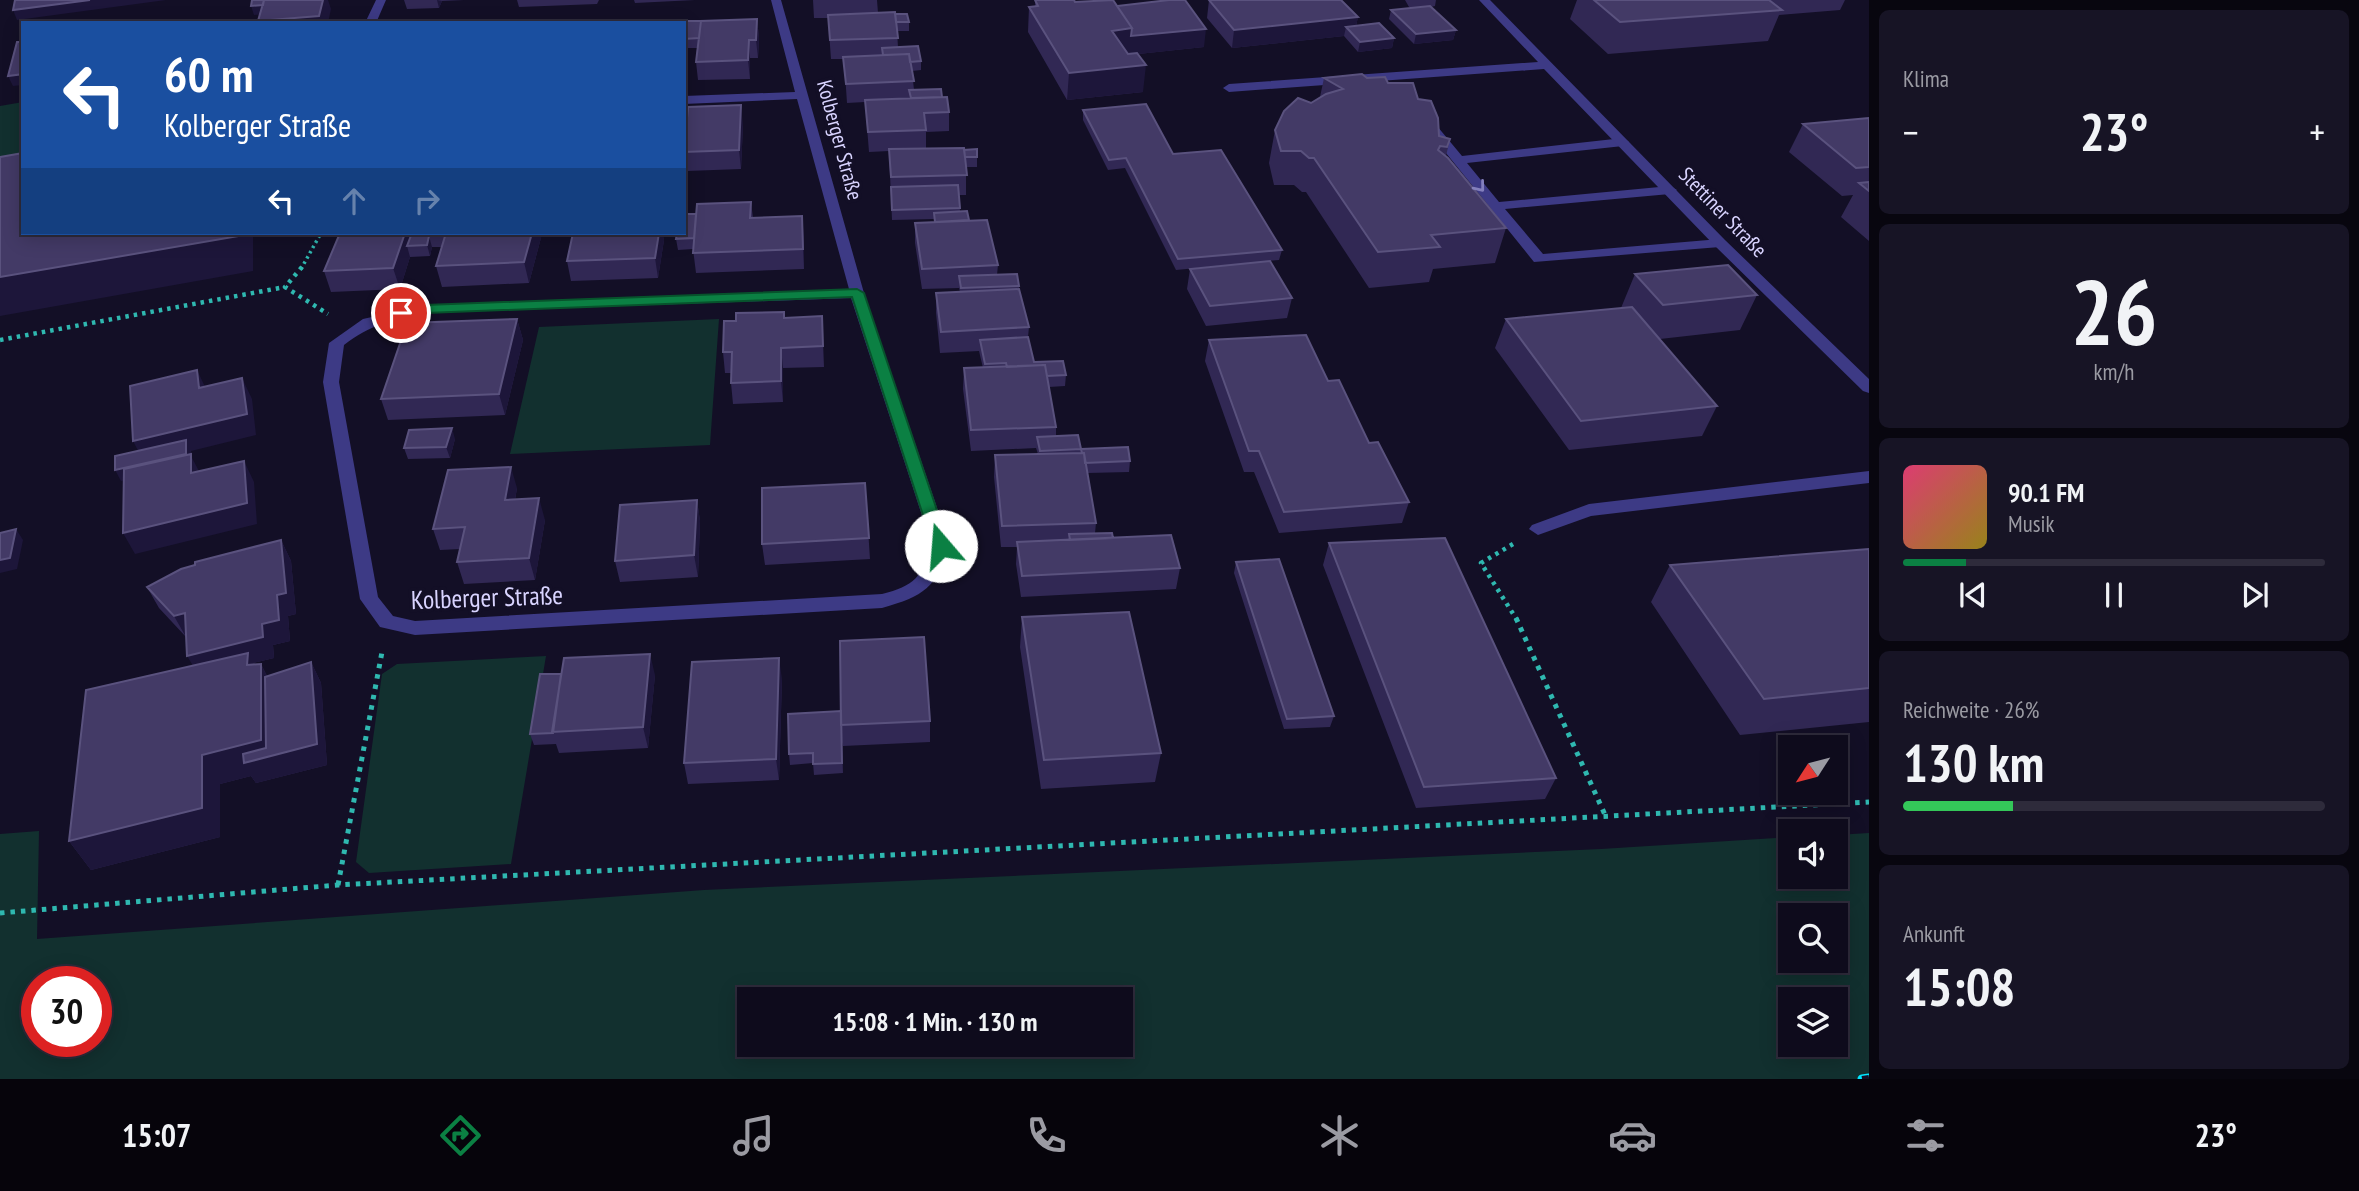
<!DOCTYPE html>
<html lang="de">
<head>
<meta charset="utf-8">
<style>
	body { margin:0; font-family:"PT Sans Narrow",sans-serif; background:#171425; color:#f1f3f6; height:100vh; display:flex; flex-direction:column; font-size:26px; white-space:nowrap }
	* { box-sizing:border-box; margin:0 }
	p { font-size:23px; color:#9b9ba3 }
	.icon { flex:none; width:38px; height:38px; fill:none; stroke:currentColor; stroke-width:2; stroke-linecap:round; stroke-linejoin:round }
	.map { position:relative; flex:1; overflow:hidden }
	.details { display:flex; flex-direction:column; gap:10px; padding:10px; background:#08060f; width:490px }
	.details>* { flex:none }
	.guide { position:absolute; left:21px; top:21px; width:665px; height:214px; border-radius:0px; box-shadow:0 4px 18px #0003,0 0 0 2px #2e2b3b; background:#1a4fa0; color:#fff; overflow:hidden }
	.needle { width:46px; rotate:234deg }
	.tools { position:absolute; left:1778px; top:735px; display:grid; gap:14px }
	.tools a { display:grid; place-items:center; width:70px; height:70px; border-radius:0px; background:#0e0b1c; box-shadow:0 4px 18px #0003,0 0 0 2px #2e2b3b; font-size:35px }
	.speed { position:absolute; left:21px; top:966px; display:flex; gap:14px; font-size:35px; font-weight:700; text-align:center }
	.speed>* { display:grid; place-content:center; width:91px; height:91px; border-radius:50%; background:#0e0b1c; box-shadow:0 4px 18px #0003,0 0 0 2px #2e2b3b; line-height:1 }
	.speed .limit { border:10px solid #d22; background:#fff; color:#111 }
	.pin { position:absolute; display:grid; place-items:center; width:60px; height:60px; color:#fff; margin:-30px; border:4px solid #fff; border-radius:50%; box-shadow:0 2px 7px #0007 }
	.me { position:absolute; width:77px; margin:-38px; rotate:342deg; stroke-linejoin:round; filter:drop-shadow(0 0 5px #0008) }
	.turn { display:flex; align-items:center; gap:24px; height:147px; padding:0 28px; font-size:32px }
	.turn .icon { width:91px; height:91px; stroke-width:2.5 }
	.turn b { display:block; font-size:49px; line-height:60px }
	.lanes { display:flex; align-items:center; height:66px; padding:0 28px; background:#0003; justify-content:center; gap:35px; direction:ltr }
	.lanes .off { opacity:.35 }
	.big { font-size:52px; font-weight:800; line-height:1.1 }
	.details .widget { flex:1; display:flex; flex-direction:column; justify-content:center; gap:10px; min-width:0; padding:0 24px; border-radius:10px; background:#171425 }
	.details .dial { align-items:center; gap:0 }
	.dial b { font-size:91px; line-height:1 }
	.song { display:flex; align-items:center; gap:21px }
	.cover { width:84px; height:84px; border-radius:10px; background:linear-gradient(135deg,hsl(340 70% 55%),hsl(50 70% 35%)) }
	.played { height:7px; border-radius:4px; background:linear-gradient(90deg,#0b8043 15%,#2e2b3b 15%) }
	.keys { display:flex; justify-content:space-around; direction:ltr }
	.heat { display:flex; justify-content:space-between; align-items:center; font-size:38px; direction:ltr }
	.charge { height:10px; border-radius:5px; background:linear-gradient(90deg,#34c759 26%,#2e2b3b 0) }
	.trip { position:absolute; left:737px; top:987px; width:396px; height:70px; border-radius:0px; background:#0e0b1c; box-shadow:0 4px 18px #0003,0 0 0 2px #2e2b3b; font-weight:800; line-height:70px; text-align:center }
	.dock { display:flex; height:112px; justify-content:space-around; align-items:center; background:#06040b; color:#9b9ba3 }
	.dock .icon { width:49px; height:49px }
	.dock .active { color:#0b8043 }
	.dock b { font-size:32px; color:#f1f3f6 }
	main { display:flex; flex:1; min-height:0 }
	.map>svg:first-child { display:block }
</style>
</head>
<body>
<main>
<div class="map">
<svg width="1869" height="1079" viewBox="0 0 1869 1079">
	<rect width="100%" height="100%" fill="#130f26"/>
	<path fill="#12302f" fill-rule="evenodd" d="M23,102V160L0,159V106Z
		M719,319L710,445L510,454L539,327Z
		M546,656L511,864L369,873L356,862L382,674L397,664Z
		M39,831L37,939L704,890L1601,849L1790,837V877H1836V835L1869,833V1079H0V834ZM1790,915H1836V961H1790ZM37,982H96V1041H37ZM749,999H1120V1045H749ZM1790,999H1836V1045H1790Z"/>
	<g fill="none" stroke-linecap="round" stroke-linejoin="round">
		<path stroke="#2fb8b0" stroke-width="3.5" stroke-dasharray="2.5 3.5" stroke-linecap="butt" d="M301,269L321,233"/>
		<path stroke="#2fb8b0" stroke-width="4.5" stroke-dasharray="3.5 5" stroke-linecap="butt" d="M302,267L285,287L328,314
			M0,340L285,287
			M1513,544L1481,563L1517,620"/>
		<path stroke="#2fb8b0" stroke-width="5" stroke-dasharray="4.5 6" stroke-linecap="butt" d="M1516,618L1606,817
			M338,885L382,652
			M0,913L338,885L1869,802"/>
		<path fill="#3d3a85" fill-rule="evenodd" d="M1433,125L1437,126L1462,156L1623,138L1629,142L1623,146L1467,163L1499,202L1670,186L1677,190L1670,194L1505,209L1543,254L1720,239L1727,243L1720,247L1534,262L1429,132V126Z"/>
		<path fill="#3d3a85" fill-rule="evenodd" d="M376,0H386L376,23H365Z
			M771,0H781L864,293L950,546C936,588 924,596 882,608L415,635L380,627L360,599L323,382L329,343L363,319L425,305L849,289L797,99L684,104V96L795,92ZM851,298L932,546C922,577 914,586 882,594L415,621L393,616L378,597L339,382L344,345C369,325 394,319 425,313Z
			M1479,0H1490L1725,240L1869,379V393L1863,391L1715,246L1544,69L1229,92L1223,88L1229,84L1538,62Z
			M1869,471V483L1591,516L1538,535L1529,529L1532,525L1589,504Z"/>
		<defs>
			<path id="rail" d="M1862,1079L1869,1078"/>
		</defs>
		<use href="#rail" stroke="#00e5ff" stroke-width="9"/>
		<use href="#rail" stroke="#130f26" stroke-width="6" stroke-dasharray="19" stroke-linecap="butt"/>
	</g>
	<path fill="#312854" d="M404,0H464L442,1L439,8L407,9Z
		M517,0H599L597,4L519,7Z
		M634,0H695L635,3Z
		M813,0H877L878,13L895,14L909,22V31H897L898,47L921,61V70L912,71L914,90L942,97L949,112V131L926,132V149L964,150L977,157V167H966V195H959L960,211L969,220L998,265L997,275L1019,286V291L1029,327L1028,337L1034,362L1066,375L1065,386L1049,387L1056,427V436L1081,449L1130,461L1129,472L1087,473L1096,523L1095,533L1113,538L1180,568L1176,589L1021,597L1016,564L1017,547H1001L994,477L995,455L1038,454L1036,448L971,451L963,389L964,368H983L979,351L940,353L936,313V293L960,292L959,288L922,289L915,243V223L934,222V219L892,220L889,151L869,152L865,102L847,103L844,59H831L828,18H814Z
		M1035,0L1075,2L1117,6L1204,47L1138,54L1143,92L1067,100L1028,32L1029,7L1035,6Z
		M1209,0L1358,17L1356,26L1394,38L1392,48L1358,52L1344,36L1232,48L1207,18Z
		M1405,0H1436L1435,6L1431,7L1456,30L1453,40L1414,44L1389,19L1391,10L1422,7H1409Z
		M1577,0H1845L1840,10L1779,15L1768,41L1608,54L1570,19Z
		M757,19L759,38L758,58H750V79L698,80L696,62L697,48H685L684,35Z
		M1324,78H1367L1388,83L1418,99L1439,136L1450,139L1446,156L1506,228L1495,263L1433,269L1429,282L1369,288L1306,192H1302L1294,185H1274L1269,163L1275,130L1320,97Z
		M1083,110L1173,154L1282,250L1279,260L1176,270L1125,168L1108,170L1083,120Z
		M1869,118V241L1841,217L1853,195L1842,196L1789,152L1803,124Z
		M743,125L741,169L687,171L686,170V175L684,176V147Z
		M751,202L753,218L804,236V269L696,273L693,249L678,250L676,239L696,214Z
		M340,233L542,234L529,283L442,287L436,266L442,247H432L430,256L410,257L400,289L331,292L324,271Z
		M573,233H662L664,240L658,278L571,281L567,261Z
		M1190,269L1292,298L1287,318L1206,326L1187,289Z
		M1635,274L1757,295L1740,330L1660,339L1717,406L1702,436L1569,450L1495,348L1506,319L1621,308Z
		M784,312L785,318L822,316L824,367L783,368V402L733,404L731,383V373H725L723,352L736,321Z
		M517,319L523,340L505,415L388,420L381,399Z
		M1209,340L1328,381L1409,502L1402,523L1279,533L1254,472H1244L1205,361Z
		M455,439L450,458L408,459L404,448Z
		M865,483L870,559L765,565L762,544Z
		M517,488L515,500L545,520L535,580L464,584L457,562L460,549L440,550L433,529Z
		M697,500L700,521L698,577L620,582L615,561Z
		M281,540L291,561L296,614L288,616L290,641L273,645L274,658L253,663L254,664H261L267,676L311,662L321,683L327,765L256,783L251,776L220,784V837L91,870L69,841L193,666L186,637L159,608L147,587Z
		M1329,543L1556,778L1545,799L1416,808L1323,565Z
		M1869,549V722L1740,735L1651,602L1670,565Z
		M1236,562L1334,716L1330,727L1284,729L1234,573Z
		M1022,617L1161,753L1155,782L1041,789L1020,647Z
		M655,675L648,748L559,753L556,744L534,745L530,734Z
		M782,679L779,780L688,784L684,763Z
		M788,714L930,721V742L843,746L842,742L843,773L814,775L813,763L790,765L789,754Z"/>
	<path fill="#1d163a" d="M90,0H166L17,20L13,10Z
		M323,0H328L331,9L328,23H259L258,21Z
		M437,0L442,1L439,8Z
		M287,3L290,12L254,15L251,6Z
		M1358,17L1354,35L1346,27L1344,36L1232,48L1234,30Z
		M757,19L759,38L758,58L756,40Z
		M1132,28L1129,55L1109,57L1112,31Z
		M1206,29L1204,47L1129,55L1131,36Z
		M1456,30L1453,40L1414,44L1416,34Z
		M1394,38L1392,48L1358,52L1360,42Z
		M749,40L750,58V79L748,60Z
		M1146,65L1143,92L1067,100L1069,73Z
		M23,74V85L13,86L8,76Z
		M741,105L743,125L741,169L739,150Z
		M802,216L804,236V269L803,249Z
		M239,233H253V271L0,316V277Z
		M405,233H412L407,246L410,257L400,289L393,268Z
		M532,233H542V234L529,283L524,262Z
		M659,233H662L664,240L658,278L655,258Z
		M429,236L432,247L430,256L427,245Z
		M517,319L523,340L505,415L499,394Z
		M781,348L783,368V402L781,381Z
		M197,370L207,391L199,388Z
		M242,378L252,399L256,435L191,451V456L201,475L191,473V465L121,481L115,470L144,462L133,441Z
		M452,428L455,439L450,458L446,447Z
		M244,461L254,482L257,524L135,554L123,533Z
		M511,467L517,488L511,522L505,500Z
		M539,498L545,520L535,580L529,558Z
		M697,500L700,521L698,577L694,555Z
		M16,529L23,540L17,569L0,573V560Z
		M281,540L291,561L296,614L288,616L290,641L273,645L274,658L253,663L261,676V664L276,694L311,662L321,683L327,765L256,783L251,776L220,784V837L91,870L69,841L202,755L200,677L187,656L262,624L277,595Z
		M185,613L197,634L186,637L174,616Z
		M650,654L655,675L648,748L643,727Z
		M779,658L782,679L779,780L776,759Z"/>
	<path fill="#433a66" stroke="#5a527e" stroke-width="2" d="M15,0H90L13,10Z
		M252,0H264L263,5L251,6Z
		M264,0H323L319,16L258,21Z
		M1035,0H1074L1075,2L1113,0L1132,28L1112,31L1128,54L1137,53L1146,65L1069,73L1029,7L1038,6Z
		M1169,0H1185L1206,29L1131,36L1132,28L1117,6Z
		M1209,0H1341L1358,17L1234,30Z
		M1594,0H1769L1782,10L1620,22Z
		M1430,6L1456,30L1416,34L1391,10Z
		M895,12L898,38L830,40L828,15Z
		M895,14H907L909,22H896Z
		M757,19L756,40H749L748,60L696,62L701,21Z
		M377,21H392L391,23H376Z
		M686,21H701L699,38L684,39Z
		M1379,23L1394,38L1360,42L1346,27Z
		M17,42H23V74L8,76Z
		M918,46L921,61L910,62L909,54L883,55L882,48Z
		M909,54L914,81L846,84L843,57Z
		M1362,74L1367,78L1385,77L1388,83H1413L1418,99L1431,101L1438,118L1439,136L1450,139L1447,147L1440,146L1438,150L1448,158L1506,228L1431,235L1440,247L1378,252L1314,158H1309L1301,151H1281L1275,130L1284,111L1298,98L1311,103L1326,94L1343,89L1324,78Z
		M941,89L942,97L911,98L909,90Z
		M947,97L949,112L924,113L926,130L868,132L865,100Z
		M1146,104L1173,154L1221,150L1282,250L1178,259L1126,158L1109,160L1083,110Z
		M741,105L739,150L684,152L688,107Z
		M1869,118V167L1856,168L1803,124Z
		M964,148L967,175L891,177L889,149Z
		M977,149V157H965L964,150Z
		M23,153V233H239V236L0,277V157Z
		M1869,182V191L1859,183Z
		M958,185L960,208L892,210L891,187Z
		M751,202L750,218L802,216L803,249L693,253L697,204Z
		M967,211L969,220L935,222L934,213Z
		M684,214H696L694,238L676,239L677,233H684Z
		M987,220L998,265L922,269L915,223Z
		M340,233H405L393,268L324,271Z
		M412,233H446L445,236H429L427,245L407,246Z
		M446,233H532L524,262L436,266Z
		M573,233H659L655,258L567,261Z
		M1270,261L1292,298L1210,306L1190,269Z
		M1728,265L1757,295L1663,305L1635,274Z
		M1017,274L1019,286L961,288L959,276Z
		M1019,289L1029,327L941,332L936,293Z
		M1632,307L1717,406L1581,421L1506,319Z
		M784,312V318L822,316L823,346L781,348V381L731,383L732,352H723L724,321H736V313Z
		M517,319L499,394L381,399L407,323Z
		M1306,335L1328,381L1339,380L1369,443L1378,442L1409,502L1284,512L1259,451H1249L1209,340Z
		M1028,337L1034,362L1063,361L1066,375L1047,376L1045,365L1007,367L1006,363L985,364L980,340Z
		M1045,365L1056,427L971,430L964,368Z
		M197,370L199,388L242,378L247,414L133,441L130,386Z
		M452,428L446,447L404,448L409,430Z
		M1078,435L1081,449L1128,447L1130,461L1085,463L1084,453H1082L1081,449L1040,451L1037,437Z
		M186,440V454L115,470V456Z
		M1084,453L1096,523L1002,526L995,455Z
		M191,454V473L244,461L247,503L123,533L124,469Z
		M511,467L505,500L539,498L529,558L457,562L465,527L433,529L448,470Z
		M865,483L869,538L762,544V488Z
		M697,500L694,555L615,561L620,505Z
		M16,529L10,558L0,560V533Z
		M1112,533L1113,538L1070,540L1069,534Z
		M1171,535L1180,568L1022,576L1017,542Z
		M1445,538L1556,778L1424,787L1329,543Z
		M281,540L286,593L277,595L279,620L262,624L263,637L187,656L185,613L174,616L147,587L181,569L195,565V562Z
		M1869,549V688L1764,699L1670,565Z
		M1279,559L1334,716L1287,719L1236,562Z
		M1129,612L1161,753L1044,760L1022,617Z
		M924,637L930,721L841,725L840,641Z
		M248,653L247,665L261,664V740L202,755V808L69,841L86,690Z
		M650,654L643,727L552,732L564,658Z
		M779,658L776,759L684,763L692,662Z
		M311,662L317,744L244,763L243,754L266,748L265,677Z
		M540,674H561L553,733L530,734Z
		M841,711L842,763L813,764V753L789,754L788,714Z"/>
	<defs><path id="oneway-chevron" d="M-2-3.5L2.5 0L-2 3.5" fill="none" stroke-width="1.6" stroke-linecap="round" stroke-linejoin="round" transform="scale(1.75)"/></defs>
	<use stroke="#837fbc" href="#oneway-chevron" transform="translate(1480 187) rotate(51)"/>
	<path fill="#0b8043" stroke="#07532c" stroke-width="2" d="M857,289L864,293L949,546L946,550H935L933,546L852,297L425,313L401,317L395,313L397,310L425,305Z"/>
	<g text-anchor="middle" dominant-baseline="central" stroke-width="7" stroke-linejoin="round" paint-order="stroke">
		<g font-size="21" fill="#d9d4ff" stroke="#130f26">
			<text transform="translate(840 140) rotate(75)">Kolberger Straße</text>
			<text transform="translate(1723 212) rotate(46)">Stettiner Straße</text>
		</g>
		<g font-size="26" fill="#d9d4ff" stroke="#130f26">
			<text transform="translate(487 597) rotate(-2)">Kolberger Straße</text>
		</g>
	</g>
</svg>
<div class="tools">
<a><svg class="needle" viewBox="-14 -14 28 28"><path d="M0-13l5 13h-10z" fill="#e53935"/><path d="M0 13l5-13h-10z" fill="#9b9ba3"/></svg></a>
<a><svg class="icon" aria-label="sound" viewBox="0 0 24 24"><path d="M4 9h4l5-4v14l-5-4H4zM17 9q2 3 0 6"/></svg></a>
<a><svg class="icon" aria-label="search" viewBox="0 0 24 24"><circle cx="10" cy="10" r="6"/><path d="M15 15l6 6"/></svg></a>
<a><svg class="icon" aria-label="layers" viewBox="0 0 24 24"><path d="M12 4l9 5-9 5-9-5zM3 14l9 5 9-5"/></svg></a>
</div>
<div class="speed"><div class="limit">30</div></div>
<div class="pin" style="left:401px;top:313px;background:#d93025"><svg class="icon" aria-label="arrive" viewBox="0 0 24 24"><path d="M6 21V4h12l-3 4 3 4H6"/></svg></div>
<svg class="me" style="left:941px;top:546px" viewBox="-20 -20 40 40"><circle r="19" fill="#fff"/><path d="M0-13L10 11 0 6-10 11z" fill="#0b8043"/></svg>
<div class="trip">15:08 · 1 Min. · 130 m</div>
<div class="guide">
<div class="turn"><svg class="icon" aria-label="left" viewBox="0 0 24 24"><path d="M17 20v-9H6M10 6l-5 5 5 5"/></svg><div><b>60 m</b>Kolberger Straße</div></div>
<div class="lanes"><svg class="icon" aria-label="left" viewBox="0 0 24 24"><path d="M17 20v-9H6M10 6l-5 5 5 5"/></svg><svg class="icon off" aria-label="ahead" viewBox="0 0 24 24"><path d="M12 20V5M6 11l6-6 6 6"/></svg><svg class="icon off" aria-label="right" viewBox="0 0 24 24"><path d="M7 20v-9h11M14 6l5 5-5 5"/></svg></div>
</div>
</div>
<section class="details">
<div class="widget"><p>Klima</p>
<div class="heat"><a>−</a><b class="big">23°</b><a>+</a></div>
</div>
<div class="widget dial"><b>26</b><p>km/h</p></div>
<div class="widget">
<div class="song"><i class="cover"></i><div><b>90.1 FM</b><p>Musik</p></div></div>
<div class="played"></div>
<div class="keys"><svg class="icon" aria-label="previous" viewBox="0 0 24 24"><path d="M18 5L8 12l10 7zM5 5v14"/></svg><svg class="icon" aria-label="pause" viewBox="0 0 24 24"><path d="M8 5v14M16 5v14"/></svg><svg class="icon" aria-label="next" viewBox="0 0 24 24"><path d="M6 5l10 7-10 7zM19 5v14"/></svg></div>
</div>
<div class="widget"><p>Reichweite · 26%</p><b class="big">130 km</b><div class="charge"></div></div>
<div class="widget"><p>Ankunft</p><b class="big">15:08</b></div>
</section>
</main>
<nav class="dock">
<b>15:07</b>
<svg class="icon active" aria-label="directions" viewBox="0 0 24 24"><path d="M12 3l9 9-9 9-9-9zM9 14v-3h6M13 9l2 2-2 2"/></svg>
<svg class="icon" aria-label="music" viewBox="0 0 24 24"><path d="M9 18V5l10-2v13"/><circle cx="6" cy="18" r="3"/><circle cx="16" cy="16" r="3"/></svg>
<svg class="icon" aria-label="phone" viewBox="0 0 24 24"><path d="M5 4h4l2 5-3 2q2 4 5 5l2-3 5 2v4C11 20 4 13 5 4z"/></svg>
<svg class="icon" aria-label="climate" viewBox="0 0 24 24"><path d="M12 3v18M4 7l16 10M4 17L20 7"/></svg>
<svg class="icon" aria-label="car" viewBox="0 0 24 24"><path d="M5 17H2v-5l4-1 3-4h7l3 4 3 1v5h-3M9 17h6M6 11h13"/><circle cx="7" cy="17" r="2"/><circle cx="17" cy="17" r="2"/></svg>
<svg class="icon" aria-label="filters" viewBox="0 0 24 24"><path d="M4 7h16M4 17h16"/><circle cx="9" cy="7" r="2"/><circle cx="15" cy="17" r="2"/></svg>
<b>23°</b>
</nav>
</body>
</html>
